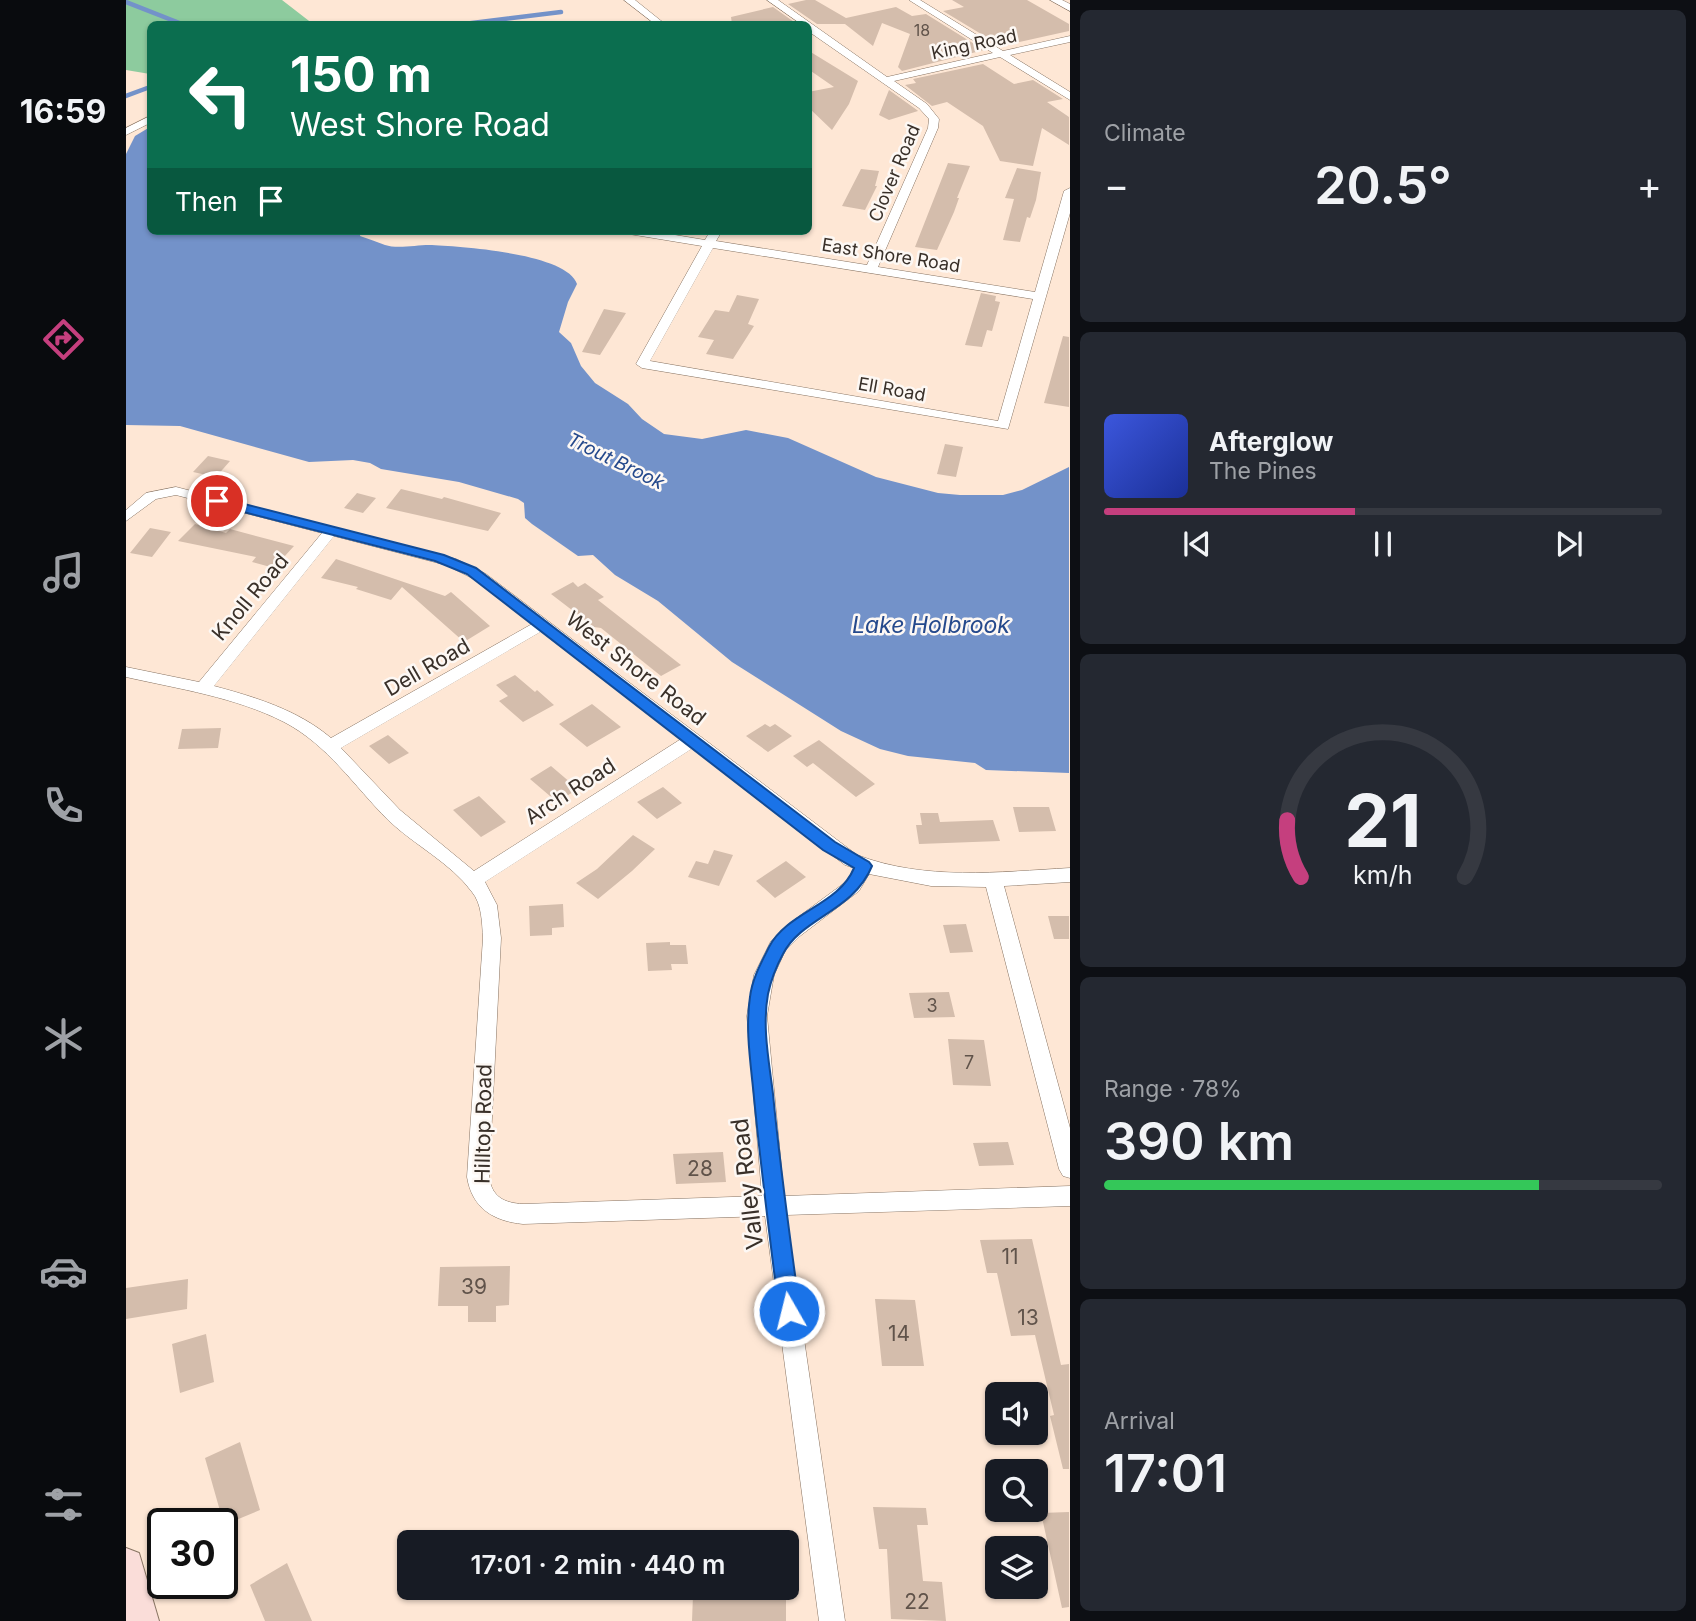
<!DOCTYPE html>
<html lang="en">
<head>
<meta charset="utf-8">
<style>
	body { margin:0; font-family:Inter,sans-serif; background:#242831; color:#f1f3f6; height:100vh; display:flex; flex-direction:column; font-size:26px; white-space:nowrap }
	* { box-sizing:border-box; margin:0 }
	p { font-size:23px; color:#9ea1a6 }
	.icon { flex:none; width:38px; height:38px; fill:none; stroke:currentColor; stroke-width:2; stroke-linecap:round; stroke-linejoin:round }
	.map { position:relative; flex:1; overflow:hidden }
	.details { display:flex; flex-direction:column; gap:10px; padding:10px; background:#0d0f14; width:626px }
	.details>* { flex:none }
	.guide { position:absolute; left:21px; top:21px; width:665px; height:214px; border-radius:10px; box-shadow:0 2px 5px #0004; background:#0b6e4f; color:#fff; overflow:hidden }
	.controls { position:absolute; left:859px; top:1382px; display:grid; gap:14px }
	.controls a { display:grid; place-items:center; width:63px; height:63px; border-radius:10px; background:#171b24; box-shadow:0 2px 5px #0004; font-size:35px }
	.speed { position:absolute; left:21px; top:1508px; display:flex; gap:14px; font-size:35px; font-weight:700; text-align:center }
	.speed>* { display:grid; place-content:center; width:91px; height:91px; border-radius:50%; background:#171b24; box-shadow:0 2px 5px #0004; line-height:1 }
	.speed .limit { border:4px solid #111; border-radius:10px; background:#fff; color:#111 }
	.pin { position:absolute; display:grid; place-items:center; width:60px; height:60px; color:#fff; margin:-30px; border:4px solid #fff; border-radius:50%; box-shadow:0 2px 7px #0007 }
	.me { position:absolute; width:77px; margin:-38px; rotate:352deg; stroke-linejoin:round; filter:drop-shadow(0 0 5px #0008) }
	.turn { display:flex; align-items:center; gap:24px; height:147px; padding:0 28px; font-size:32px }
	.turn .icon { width:91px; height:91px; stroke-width:2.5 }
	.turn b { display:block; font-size:49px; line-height:60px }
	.then { display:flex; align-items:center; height:66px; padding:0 28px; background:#0003; gap:14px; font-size:26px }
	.big { font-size:52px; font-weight:600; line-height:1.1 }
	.details .card { flex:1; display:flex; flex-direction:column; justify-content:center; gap:10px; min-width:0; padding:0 24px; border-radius:10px; background:#242831 }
	.details .dial { align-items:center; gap:0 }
	.dial svg { height:182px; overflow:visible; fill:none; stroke:#363941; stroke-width:7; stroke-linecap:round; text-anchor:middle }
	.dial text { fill:#f1f3f6; stroke:none }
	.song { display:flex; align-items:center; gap:21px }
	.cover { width:84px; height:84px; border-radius:10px; background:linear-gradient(135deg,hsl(230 70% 55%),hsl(230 70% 35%)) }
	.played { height:7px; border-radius:4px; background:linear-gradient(90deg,#c53f7e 45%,#363941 45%) }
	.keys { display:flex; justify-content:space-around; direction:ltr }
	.heat { display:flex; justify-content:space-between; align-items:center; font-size:38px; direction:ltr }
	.charge { height:10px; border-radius:5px; background:linear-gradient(90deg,#34c759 78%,#363941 0) }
	.trip { position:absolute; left:271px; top:1530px; width:402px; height:70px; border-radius:10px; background:#171b24; box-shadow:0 2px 5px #0004; font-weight:600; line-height:70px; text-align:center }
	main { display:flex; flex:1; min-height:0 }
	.dock { display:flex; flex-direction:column; width:126px; justify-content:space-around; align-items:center; background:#090b0e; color:#9ea1a6 }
	.dock .icon { width:49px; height:49px }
	.dock .current { color:#c53f7e }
	.dock b { font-size:32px; color:#f1f3f6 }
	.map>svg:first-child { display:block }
</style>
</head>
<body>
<main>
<nav class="dock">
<b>16:59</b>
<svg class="icon current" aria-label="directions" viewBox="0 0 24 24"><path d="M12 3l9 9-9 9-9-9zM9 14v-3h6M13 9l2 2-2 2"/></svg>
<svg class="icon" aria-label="music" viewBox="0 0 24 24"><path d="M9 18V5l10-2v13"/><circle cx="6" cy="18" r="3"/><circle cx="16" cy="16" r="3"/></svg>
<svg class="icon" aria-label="phone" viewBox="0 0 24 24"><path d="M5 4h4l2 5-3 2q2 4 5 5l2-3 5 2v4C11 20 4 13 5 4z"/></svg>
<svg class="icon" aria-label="climate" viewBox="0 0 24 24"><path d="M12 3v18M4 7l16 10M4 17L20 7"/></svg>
<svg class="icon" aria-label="car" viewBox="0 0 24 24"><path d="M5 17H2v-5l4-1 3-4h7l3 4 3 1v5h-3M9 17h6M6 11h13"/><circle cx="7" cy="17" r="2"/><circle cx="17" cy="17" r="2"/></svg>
<svg class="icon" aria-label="filters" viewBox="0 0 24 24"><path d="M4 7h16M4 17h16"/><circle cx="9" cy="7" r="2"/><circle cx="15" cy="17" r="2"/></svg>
</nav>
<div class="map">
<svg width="944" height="1621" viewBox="0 0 944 1621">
	<rect width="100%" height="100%" fill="#fee7d5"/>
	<path fill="#8dcb9e" d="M0,0H156L187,24H24V74L0,70Z"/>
	<path fill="#7392c9" d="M24,127V231H235L234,236C243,239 251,242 259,245C271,249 290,245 303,245C332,246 441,253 451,284L442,302L433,332L445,343L455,366L469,383L502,404L516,419L538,434L576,439L620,430L662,438L750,477L812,493L834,495H877L896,490L943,467V773L860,770L849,763L782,756L754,749L715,731L606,662L532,601L489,575L467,555L452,556L406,524L399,518L398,503L392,499L333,482L255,469L244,463L227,460L183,462L54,426L0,425V154L9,136Z"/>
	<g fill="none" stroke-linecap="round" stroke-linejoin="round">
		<path stroke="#7392c9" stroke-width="4.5" d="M0,2L56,24
			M338,24L435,12
			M0,96L24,87"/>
	</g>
	<path fill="#d4bdac" d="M680,0H689L720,18L770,7L786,16L800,14L858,50L776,71L772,67L784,34L756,23L747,46L719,24H691L662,4Z
		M826,0H901L943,24V31L875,46L817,11L838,7Z
		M647,7L671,24H606L605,17Z
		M683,51L732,81L723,104L706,130L682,107V92L708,87L682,69Z
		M857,64L888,84L907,80L937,99L921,102L943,117V145L916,128L907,166L874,161L857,126L821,102L806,106L779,85L790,83L787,79Z
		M763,90L791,110L792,111L763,120L753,115Z
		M822,163L844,166L831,198H833L828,212L811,250L789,247Z
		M891,168L915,172L910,200L904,218L901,217L894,242L877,240L888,199L879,198Z
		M735,169L753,171L749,186H751L739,210L716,206Z
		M855,293L870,296L869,301L874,302L866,331L861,330L856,347L839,345Z
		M611,295L633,299L622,324L628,326L607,359L580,354L588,340L572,337L589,310L603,312Z
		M478,309L500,313L474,355L456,352Z
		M937,336L943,337V407L918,403Z
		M819,444L837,447L830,477L811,474Z
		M82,456L104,461L90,477L67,472Z
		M275,489L316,499L318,497L375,513L362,531L260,508Z
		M231,493L250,498L237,513L218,508Z
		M69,524L100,533L104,529L168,546L148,568L126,562L130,557L52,541Z
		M24,528L45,532L26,557L4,553Z
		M210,559L319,596L325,592L364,626L338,642L276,587L265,600L230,589L232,587L195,578Z
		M447,582L452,587L459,583L478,597L472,600L555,665L535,676L475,628L468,627L425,594Z
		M389,675L409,692L411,690L428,705L397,722L373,701L382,696L370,685Z
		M466,704L495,727L461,747L433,724Z
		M639,724L644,727L649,724L666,736L642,752L620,736Z
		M95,728L92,748L52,749L56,729Z
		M262,735L283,753L263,764L243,746Z
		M693,740L749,784L730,797L687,763L681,767L667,756Z
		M425,766L452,789L431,802L404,779Z
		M537,787L556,803L531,819L511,802Z
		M353,796L380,822L355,837L327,810Z
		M887,807H923L930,831L893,832Z
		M794,813H812L814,822L867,820L874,841L793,844L790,825H796Z
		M507,835L529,849L506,871L472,899L450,883L471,869Z
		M588,850L607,855L593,886L562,877L570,861L582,864Z
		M660,861L680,877L649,898L630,881Z
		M437,904L438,927L426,928V935L404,936L403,906Z
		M922,916H943V939H928Z
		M840,924L847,952L824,953L817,925Z
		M544,942V945H560L562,964H545L546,970L522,971L520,943Z
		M823,992L829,1017L788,1018L783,993Z
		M822,1039L858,1040L865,1086L827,1085Z
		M882,1142L888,1165L853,1166L847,1143Z
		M597,1152L600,1182L550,1184L547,1154Z
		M906,1239L935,1365L943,1364V1469H937L924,1416L928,1415L909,1335L885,1336L871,1273H861L854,1240Z
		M384,1266L383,1305L370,1306V1322H342V1306H312L314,1267Z
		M62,1279L61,1309L0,1319V1288Z
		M749,1299L789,1300L798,1366H756Z
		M80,1334L88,1382L54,1393L46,1344Z
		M114,1442L134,1510L98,1525L79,1458Z
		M747,1507L800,1508L802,1525H791L797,1581L816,1582L820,1621L765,1619L761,1549H753Z
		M943,1512V1607L936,1608L915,1513Z
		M161,1563L186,1621H139L124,1585Z
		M567,1595L660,1600V1621H566Z"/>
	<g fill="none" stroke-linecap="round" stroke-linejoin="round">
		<defs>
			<path id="minor" d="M498,0H509L539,24H529Z
				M641,0H652L761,77L867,53L783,0H794L877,51L944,36V42L884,55L944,92V100L874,57L768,81L801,104L813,119L812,128L752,267L909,292L938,191L944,188V213L882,429L516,368L510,364L576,246L503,234L497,231H525L579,240L584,231H596L590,241L741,265L802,128L803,119L793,108L682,31V24H675ZM587,248L907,299L872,421L524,361Z
				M924,0H936L944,4V11Z
				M24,116V123L0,135V128Z
				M50,487L330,559L360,574L731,855C800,881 872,872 944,868V882L878,886L944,1128V1178L937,1176L933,1169L860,887L805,886L743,874L733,891L674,936L659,951L648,975L641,1016L658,1196L944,1186V1206L660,1215L719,1621H693L639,1216L397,1224C367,1221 346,1208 341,1177L357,938C356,923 356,904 346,892C325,863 288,845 262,820C228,786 202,745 158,722C109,697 53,689 0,677V667L73,682L196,533L50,495L30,499L0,521V510L20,493ZM208,536L320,565L350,580L406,624L205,738C172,710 129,697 88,686ZM416,631L555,739L348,871L274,810L215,748ZM567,748L719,865L728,868L721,881L660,926L645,941L628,975L621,1016L636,1196L397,1204C378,1203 366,1197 363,1177L375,938L371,905L359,882Z"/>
			<path id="secondary" d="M0,1548L13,1553L33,1621H0Z"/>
		</defs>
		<use href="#minor" stroke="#877362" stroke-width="1"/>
		<use href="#secondary" stroke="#877362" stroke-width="2"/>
		<use href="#minor" fill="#fff" fill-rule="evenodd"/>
		<use href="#secondary" fill="#faddd9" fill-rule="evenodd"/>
	</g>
	<path fill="#1a73e8" stroke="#114b97" stroke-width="2" d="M91,497L318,555L350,568L709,842L743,862L746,866C727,912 676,917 657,954C650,967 645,980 642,994C636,1027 643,1061 647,1094C654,1167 664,1239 674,1311L671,1318L663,1320L656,1318L653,1311C644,1240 635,1169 628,1098C625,1065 619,1030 624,997C626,979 635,963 643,947C661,912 713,905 728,868L697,850L341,574L309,561L86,504L84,501Z"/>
	<g text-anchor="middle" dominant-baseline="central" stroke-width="5" stroke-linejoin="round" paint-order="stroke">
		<g font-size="16" fill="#60534a">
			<text x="796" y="30">18</text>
		</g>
		<g font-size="18" fill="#393029" stroke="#fdf8f4">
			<text transform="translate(848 44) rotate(-12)">King Road</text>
			<text transform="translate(768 173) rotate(-67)">Clover Road</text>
			<text transform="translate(765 255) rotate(9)">East Shore Road</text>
			<text transform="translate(766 389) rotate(10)">Ell Road</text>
		</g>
		<g font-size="18" fill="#60534a">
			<text x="806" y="1005">3</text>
			<text x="843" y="1062">7</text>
		</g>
		<g font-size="19" font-style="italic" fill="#25498c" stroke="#fdf8f4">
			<text transform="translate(490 461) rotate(26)">Trout Brook</text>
		</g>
		<g font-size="21" fill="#393029" stroke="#fdf8f4">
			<text transform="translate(124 597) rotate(-50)">Knoll Road</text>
			<text transform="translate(301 667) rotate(-30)">Dell Road</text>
			<text transform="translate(510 668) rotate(38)">West Shore Road</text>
			<text transform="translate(444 791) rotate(-33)">Arch Road</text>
			<text transform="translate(357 1124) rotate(-89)">Hilltop Road</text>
		</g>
		<g font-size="21" fill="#60534a">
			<text x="574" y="1168">28</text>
			<text x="884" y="1256">11</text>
			<text x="348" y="1286">39</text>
			<text x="902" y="1317">13</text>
			<text x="773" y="1333">14</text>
			<text x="791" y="1601">22</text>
		</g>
		<g font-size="23" font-style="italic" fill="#25498c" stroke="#fdf8f4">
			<text x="805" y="625">Lake Holbrook</text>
		</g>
		<g font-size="24" fill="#393029" stroke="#fdf8f4">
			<text transform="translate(621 1184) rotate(-97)">Valley Road</text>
		</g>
	</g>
</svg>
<div class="controls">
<a><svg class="icon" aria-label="sound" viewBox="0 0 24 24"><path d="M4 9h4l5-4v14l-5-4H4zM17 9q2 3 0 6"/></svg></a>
<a><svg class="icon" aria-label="search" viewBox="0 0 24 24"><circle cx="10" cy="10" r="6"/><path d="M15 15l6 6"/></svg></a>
<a><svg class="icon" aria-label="layers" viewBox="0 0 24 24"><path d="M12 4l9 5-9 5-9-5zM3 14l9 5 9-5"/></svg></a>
</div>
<div class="speed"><div class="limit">30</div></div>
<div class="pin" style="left:91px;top:501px;background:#d93025"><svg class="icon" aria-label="arrive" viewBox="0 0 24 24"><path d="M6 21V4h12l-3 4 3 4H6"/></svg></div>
<svg class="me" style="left:663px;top:1311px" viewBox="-20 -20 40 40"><circle r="17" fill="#1a73e8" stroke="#fff" stroke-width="3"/><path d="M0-11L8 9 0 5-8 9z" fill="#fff"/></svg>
<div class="trip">17:01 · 2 min · 440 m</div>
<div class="guide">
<div class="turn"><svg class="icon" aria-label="left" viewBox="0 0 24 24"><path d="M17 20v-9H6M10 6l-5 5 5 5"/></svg><div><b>150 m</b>West Shore Road</div></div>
<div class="then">Then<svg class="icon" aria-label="arrive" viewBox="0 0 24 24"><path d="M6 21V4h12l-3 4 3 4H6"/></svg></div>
</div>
</div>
<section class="details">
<div class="card"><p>Climate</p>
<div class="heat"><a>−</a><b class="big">20.5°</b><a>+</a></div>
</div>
<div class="card">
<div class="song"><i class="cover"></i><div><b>Afterglow</b><p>The Pines</p></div></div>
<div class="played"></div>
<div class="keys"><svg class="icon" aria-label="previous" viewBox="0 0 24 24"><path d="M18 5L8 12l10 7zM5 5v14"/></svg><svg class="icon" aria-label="pause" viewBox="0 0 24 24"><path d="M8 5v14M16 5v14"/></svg><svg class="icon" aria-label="next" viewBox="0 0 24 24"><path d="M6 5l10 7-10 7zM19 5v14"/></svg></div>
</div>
<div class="card dial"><svg viewBox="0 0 100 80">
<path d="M14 69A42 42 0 1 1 86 69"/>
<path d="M14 69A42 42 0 0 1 8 44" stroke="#c53f7e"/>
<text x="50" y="56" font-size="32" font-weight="700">21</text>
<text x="50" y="72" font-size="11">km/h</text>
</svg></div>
<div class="card"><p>Range · 78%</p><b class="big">390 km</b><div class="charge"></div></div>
<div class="card"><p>Arrival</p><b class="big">17:01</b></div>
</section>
</main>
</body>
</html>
